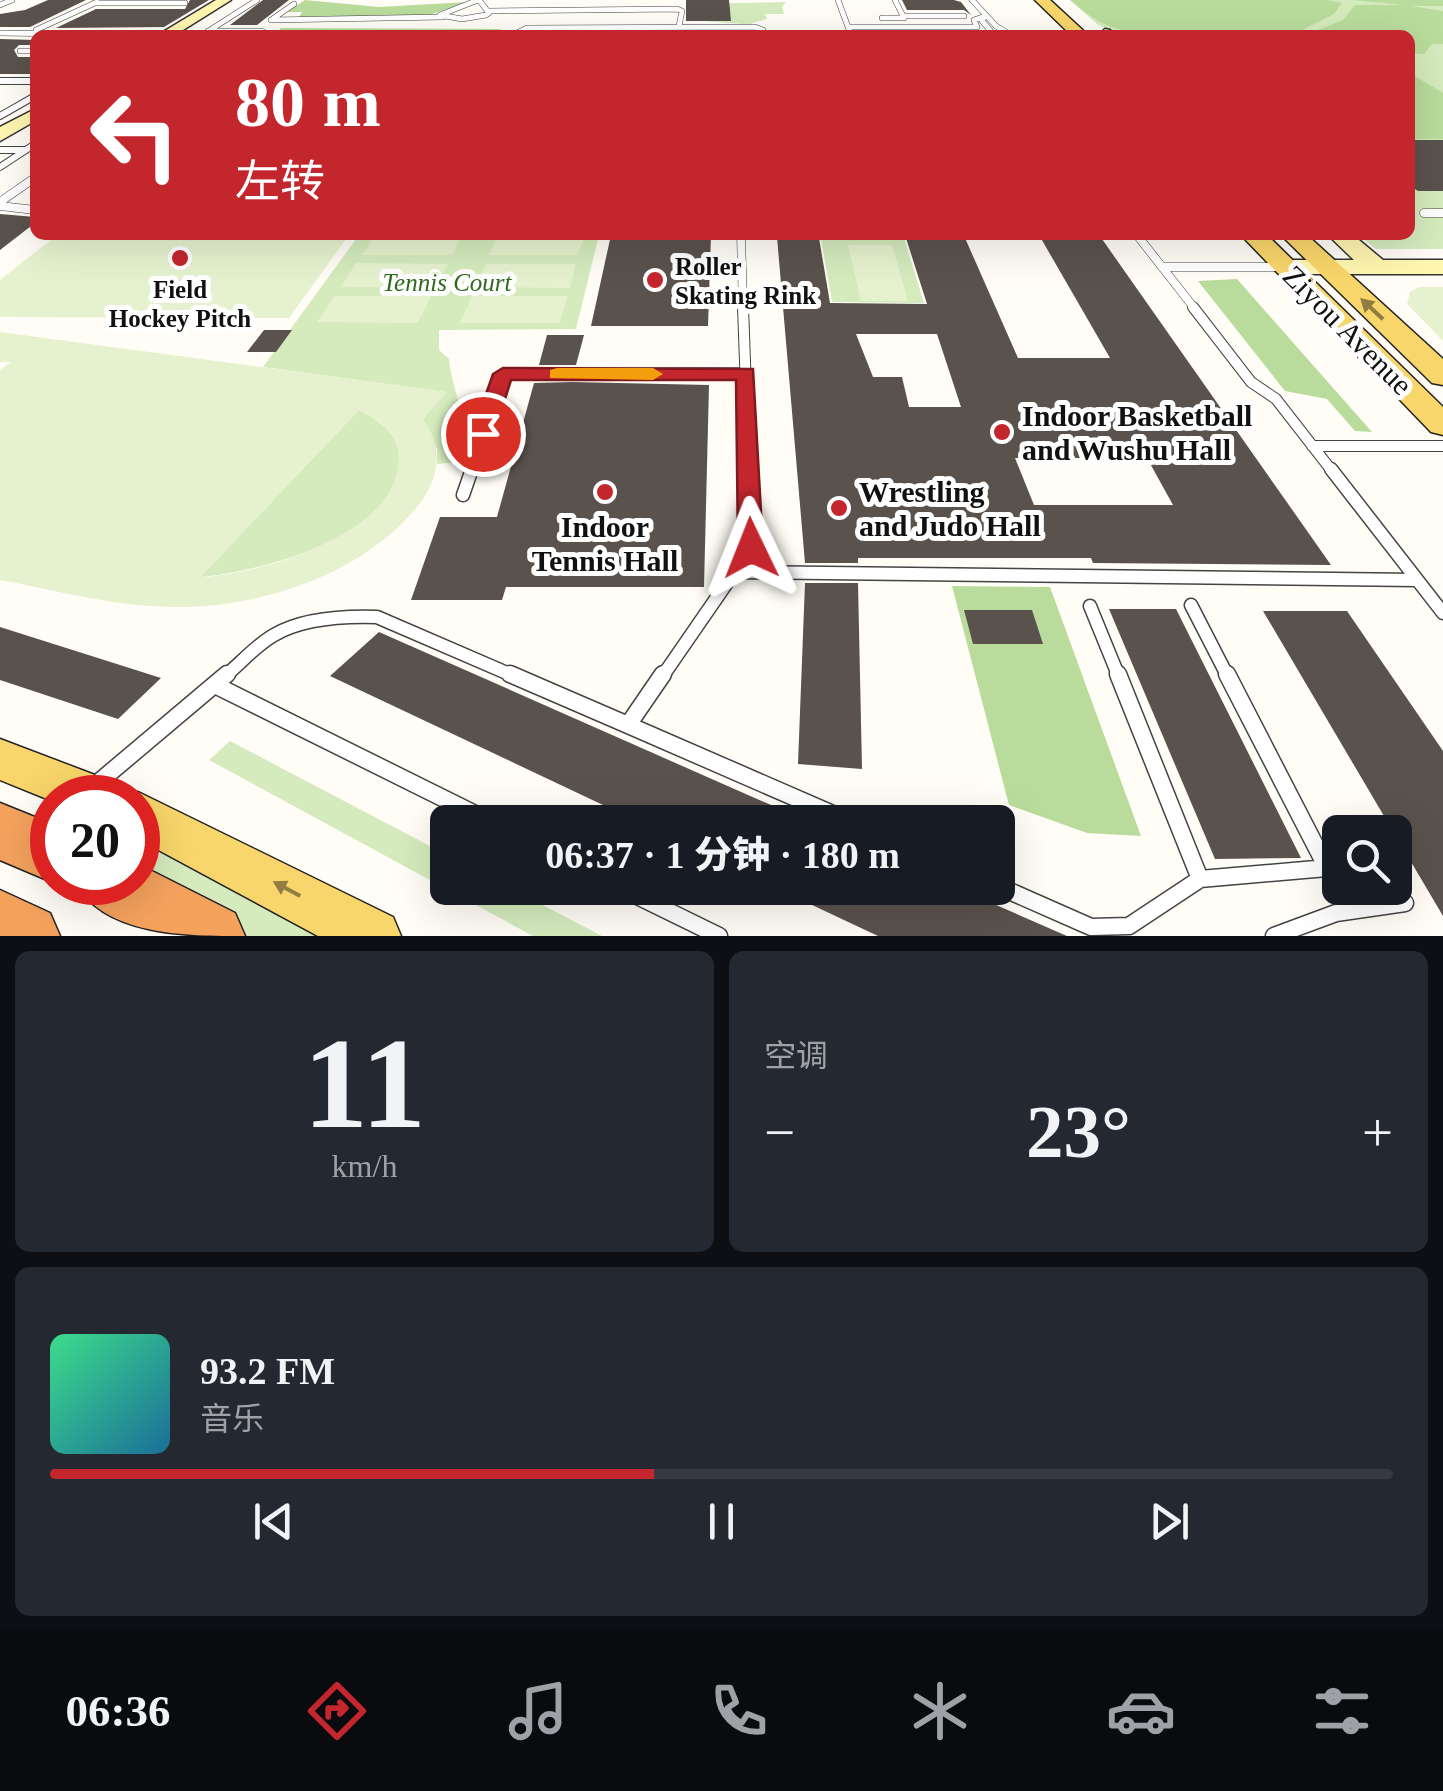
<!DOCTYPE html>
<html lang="zh">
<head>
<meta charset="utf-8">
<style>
	body { margin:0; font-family:"Times New Roman","Noto Sans SC",serif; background:#242831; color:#f1f3f6; height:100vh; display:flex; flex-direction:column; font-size:38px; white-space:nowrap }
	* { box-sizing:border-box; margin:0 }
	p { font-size:32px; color:#9ea1a6 }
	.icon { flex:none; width:55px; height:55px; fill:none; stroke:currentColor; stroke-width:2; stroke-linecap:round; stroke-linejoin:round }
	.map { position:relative; height:936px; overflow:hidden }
	.side { display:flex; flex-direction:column; gap:15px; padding:15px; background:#0d0f14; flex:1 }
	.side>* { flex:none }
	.guide { position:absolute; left:30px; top:30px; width:1385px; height:210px; border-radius:15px; box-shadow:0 10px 40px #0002; background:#c4262e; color:#fff; overflow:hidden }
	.buttons { position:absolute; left:1322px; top:815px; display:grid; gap:20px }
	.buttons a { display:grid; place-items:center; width:90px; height:90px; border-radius:15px; background:#171b24; box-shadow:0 10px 40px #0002; font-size:50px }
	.speed { position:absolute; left:30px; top:775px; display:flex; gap:20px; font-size:50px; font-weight:700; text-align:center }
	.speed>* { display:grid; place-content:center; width:130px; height:130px; border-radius:50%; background:#171b24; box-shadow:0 10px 40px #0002; line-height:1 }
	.speed .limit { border:15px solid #d22; background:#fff; color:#111 }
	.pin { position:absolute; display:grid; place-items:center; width:85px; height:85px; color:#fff; margin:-42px; border:5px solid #fff; border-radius:50%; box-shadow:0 2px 10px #0007 }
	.me { position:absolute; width:110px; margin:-55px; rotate:358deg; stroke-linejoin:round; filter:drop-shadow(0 0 8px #0008) }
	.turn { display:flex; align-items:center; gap:35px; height:210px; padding:0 40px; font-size:45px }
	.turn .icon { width:130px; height:130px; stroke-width:2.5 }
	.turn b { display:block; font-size:70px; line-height:85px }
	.big { font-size:75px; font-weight:800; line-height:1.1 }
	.side .card { flex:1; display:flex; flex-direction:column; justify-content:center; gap:15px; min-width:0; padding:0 35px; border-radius:15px; background:#242831 }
	.side .dial { align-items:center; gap:0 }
	.dial b { font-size:130px; line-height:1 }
	.song { display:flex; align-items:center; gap:30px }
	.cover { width:120px; height:120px; border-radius:15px; background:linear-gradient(135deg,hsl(150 70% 55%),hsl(200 70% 35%)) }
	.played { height:10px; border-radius:5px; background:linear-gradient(90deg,#c4262e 45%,#363941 45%) }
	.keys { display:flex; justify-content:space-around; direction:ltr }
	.heat { display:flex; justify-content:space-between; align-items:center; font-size:55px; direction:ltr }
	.side .tiles { flex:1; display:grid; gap:15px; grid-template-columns:1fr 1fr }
	.card:last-child { grid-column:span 2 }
	.trip { position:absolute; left:430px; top:805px; width:585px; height:100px; border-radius:15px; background:#171b24; box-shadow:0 10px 40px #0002; font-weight:800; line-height:100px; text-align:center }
	.tabs { display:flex; height:160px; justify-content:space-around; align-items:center; background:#090b0e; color:#9ea1a6 }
	.tabs .icon { width:70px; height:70px }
	.tabs .on { color:#c4262e }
	.tabs b { font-size:45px; color:#f1f3f6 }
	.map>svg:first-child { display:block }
</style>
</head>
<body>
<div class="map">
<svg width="1443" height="936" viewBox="0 0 1443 936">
	<rect width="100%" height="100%" fill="#fffdf5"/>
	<path fill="#d5ebbd" d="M1070,0H1443V249H1376L1359,235H1410V35H1118L1097,24Z
		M786,2L782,7L784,14H765L767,19L752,23L755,25L705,21L693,4Z
		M359,235H599L576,329L439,330V350L449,359C453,399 472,418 460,462L437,464V449L423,419L445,392L263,367Z
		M821,238H904L924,303L832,302Z
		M359,410C380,421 400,434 399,461C396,538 259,572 199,577Z
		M230,741L447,855L448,888H510L602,936H533L209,760Z
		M181,834L351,936H208L127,884L138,882V874Z"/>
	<path fill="#b9dc9c" d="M305,0L379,7L468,2L429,15L299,17L302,12H287Z
		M1070,0H1328L1342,3L1334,14L1304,29L1307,35H1197L1190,30C1132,30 1117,41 1070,0Z
		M1352,0H1443V6H1411L1443,11V44H1432L1424,54L1410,53V35L1319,34L1316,31L1343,20L1355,5H1404Z
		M281,28L502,29L487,35L276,33Z
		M1410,73L1443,93V139H1410Z
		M1237,279L1372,432L1355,431L1327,399L1285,391L1198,281Z
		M952,586L1050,587L1141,836L1087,833L1009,805Z"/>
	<path fill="#e6f2cf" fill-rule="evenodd" d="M57,235H349L289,318L0,317V280Z
		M375,235H462L452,255H362Z
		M498,235L584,236L578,255H489Z
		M848,245H892L908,301H861Z
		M356,263L448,264L436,287H341Z
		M486,264H576L570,288L476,287Z
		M1419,287H1443V341L1407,304L1410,292Z
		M335,296H431L418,323L317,322Z
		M472,296H567L560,323H460Z
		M0,332L447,392L423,419C443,446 440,477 420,503C362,579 243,614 151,606C100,603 50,589 0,580V370L11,362H0ZM359,410C380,420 400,435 399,460C397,535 260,574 201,577Z"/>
	<path fill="#5a524d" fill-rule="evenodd" d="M48,0H86L30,27H0V14L25,10Z
		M190,0H209L164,27L56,28L96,9H185Z
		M263,0H289L257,25H230Z
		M686,0H729L731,21H686Z
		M902,0H954L961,2L971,15L964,10H907Z
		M0,39L35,40V45H19L14,50L18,57H35V74H0Z
		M1410,140H1443V191H1418L1410,186Z
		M0,214L35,217V223L0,250Z
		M611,235H711L708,326H591Z
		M1039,235L1102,239L1331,565L1093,563L1091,558H858V563H805L777,237L819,238L830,303L927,304L906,238H965L1018,358H1110ZM856,334H937L961,407H909L902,377H873ZM1015,458H1147L1173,505H1034Z
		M264,330H292L276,352H247Z
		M547,335H584L576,365H539Z
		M572,382L709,385L704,587H506L502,600H411L440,517H497L534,383Z
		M805,583H858L862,769L798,764Z
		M1109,609H1176L1301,858L1215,859Z
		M964,610H1032L1043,644H973Z
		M1263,611H1347L1443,751V916Z
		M0,627L161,678L118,719L0,680Z
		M379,632L748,795L810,822H639L330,676Z
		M776,888H957L1067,936H878Z"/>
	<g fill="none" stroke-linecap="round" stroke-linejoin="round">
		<defs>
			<path id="lane-far5" d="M478,0L440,15L462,19L486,15L489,13L479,0
				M838,0L851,35
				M972,0L996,26L1011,35
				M94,3H185
				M294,4L271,20L443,17
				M0,5L12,0
				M488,11L677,9L682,11L679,26
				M903,16H964
				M882,18H904L895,0
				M848,27H977L974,20L985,16L982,21L990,30
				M36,30L97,2
				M210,30L257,0
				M208,31H262L269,35
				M0,33L135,35
				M1078,33L1155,35
				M513,35L527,28L755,27L763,30L764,35
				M20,51H35"/>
			<path id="lane-far4" d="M0,81H35
				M0,116L35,96
				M0,150H26
				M0,167L35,144
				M30,182L35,178"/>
			<path id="lane-far3" d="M0,202L33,179
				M0,206L35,210
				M1424,213H1443
				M741,235L743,309
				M1137,235L1195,309
				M1162,267H1286"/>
			<path id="lane-far2" d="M743,307L749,471
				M1193,307L1251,382L1276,399L1332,471
				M1312,446H1443
				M471,471L503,374L746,373"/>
			<path id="lane-far1" d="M1331,469L1443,613
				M463,495L472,469
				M734,572L1417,580
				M1191,605L1228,677
				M1090,606L1119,677
				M224,677C240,664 256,645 274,635C303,618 345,616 377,617L516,677
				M662,677L751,548L748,469"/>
			<path id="lane" d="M510,674L628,725L663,674
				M1118,674L1200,879
				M215,685L491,822
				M628,725L851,822
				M93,787L227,674
				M998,886L1091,927L1129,926L1200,879L1327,868L1227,674
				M621,888L719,936
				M1274,936L1336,913L1405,903"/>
			<path id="secondary" d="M216,0H231L175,35H158Z
				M1105,29L1110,30L1113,35H1099Z
				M35,109V121L0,141V127Z
				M1328,235H1353L1383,260H1443V274H1286L1274,267L1286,260H1354Z"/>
			<path id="primary" d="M1035,0H1050L1088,35H1071Z
				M1241,235H1267L1443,407V435L1431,432Z
				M1281,235H1307L1443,359V385L1432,383Z
				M0,739L116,783L123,798H52V801L0,780Z
				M138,792L393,917L401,936H318L138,839V798H123Z"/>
			<path id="highway" d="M0,803L52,824V882L0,860Z
				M138,864L235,913L245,936C187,936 104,936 75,882H138Z
				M0,890L50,913L60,936H0Z"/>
		</defs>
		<use href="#lane-far5" stroke="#444" stroke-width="6"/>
		<use href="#lane-far4" stroke="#444" stroke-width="8"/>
		<use href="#lane-far3" stroke="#444" stroke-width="9"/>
		<use href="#lane-far2" stroke="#444" stroke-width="12"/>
		<use href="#lane-far1" stroke="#444" stroke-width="15"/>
		<use href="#lane" stroke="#444" stroke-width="19"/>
		<use href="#secondary" stroke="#333" stroke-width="3"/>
		<use href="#primary" stroke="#222" stroke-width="3"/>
		<use href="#highway" stroke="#222" stroke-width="3"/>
		<use href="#lane-far5" stroke="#fff" stroke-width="5"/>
		<use href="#lane-far4" stroke="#fff" stroke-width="6"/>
		<use href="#lane-far3" stroke="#fff" stroke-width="8"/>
		<use href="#lane-far2" stroke="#fff" stroke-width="10"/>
		<use href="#lane-far1" stroke="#fff" stroke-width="12"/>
		<use href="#lane" stroke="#fff" stroke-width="16"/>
		<use href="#secondary" fill="#fff6b0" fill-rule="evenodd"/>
		<use href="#primary" fill="#f9d66b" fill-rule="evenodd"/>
		<use href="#highway" fill="#f5a25d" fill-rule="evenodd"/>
	</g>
	<defs><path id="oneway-solid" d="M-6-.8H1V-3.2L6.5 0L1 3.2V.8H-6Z" transform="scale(2.5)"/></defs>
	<g fill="#917d42">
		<use href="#oneway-solid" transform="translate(1372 309) rotate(-137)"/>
		<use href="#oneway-solid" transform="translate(287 889) rotate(-152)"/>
	</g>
	<path fill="#c4262e" stroke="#7f191e" stroke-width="2.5" d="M503,368L753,369L763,548L760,554H742L738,548L736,380H511L494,434L491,439H476L472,434L493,374Z"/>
	<path fill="#f59e0b" d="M557,368H653L663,374L653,380L550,378V370Z"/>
	<g fill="#c4262e" stroke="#fff" stroke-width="4">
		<circle cx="180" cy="258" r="10"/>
		<circle cx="655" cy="280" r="10"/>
		<circle cx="1002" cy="432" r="10"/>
		<circle cx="605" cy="492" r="10"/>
		<circle cx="839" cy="508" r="10"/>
	</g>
	<g text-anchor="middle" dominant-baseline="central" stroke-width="10" stroke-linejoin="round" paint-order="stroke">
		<g font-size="25" font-weight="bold" fill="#111" stroke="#fff" text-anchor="start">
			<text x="675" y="266">Roller<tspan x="675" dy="29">Skating Rink</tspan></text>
			<text x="180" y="289" text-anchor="middle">Field<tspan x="180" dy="29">Hockey Pitch</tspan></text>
		</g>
		<g font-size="25" font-style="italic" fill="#2f6b1f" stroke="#fff">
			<text x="447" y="282">Tennis Court</text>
		</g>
		<g font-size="30" fill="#111" stroke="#fff">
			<text transform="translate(1348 330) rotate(45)">Ziyou Avenue</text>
		</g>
		<g font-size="30" font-weight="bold" fill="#111" stroke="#fff" text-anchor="start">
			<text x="1022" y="415">Indoor Basketball<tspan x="1022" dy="34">and Wushu Hall</tspan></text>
			<text x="859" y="491">Wrestling<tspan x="859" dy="34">and Judo Hall</tspan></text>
			<text x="605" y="526" text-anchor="middle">Indoor<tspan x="605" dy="34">Tennis Hall</tspan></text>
		</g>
	</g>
</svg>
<div class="buttons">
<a><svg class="icon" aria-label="search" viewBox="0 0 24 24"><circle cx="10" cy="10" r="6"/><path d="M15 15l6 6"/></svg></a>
</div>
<div class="speed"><div class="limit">20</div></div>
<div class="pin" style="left:483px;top:434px;background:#d93025"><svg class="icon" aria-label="arrive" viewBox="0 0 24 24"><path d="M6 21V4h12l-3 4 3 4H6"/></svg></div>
<svg class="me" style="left:751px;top:548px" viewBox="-20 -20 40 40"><path d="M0-17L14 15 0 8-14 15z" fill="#c4262e" stroke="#fff" stroke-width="4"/></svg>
<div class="trip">06:37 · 1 分钟 · 180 m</div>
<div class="guide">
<div class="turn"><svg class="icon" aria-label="left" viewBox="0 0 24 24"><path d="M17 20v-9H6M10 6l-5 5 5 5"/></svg><div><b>80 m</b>左转</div></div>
</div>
</div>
<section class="side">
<div class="tiles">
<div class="card dial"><b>11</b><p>km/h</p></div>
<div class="card"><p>空调</p>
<div class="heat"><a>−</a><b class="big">23°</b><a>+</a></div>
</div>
<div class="card">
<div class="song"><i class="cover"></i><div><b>93.2 FM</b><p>音乐</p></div></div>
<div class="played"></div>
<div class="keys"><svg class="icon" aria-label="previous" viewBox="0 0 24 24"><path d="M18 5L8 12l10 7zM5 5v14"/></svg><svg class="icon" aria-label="pause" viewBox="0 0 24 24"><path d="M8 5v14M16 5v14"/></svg><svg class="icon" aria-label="next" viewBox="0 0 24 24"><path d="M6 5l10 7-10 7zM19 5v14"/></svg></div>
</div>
</div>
</section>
<nav class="tabs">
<b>06:36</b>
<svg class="icon on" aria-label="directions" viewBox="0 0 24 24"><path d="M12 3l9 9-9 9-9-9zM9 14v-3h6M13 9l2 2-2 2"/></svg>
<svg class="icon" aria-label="music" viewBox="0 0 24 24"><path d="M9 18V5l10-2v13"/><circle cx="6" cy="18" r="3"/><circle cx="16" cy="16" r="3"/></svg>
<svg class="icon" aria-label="phone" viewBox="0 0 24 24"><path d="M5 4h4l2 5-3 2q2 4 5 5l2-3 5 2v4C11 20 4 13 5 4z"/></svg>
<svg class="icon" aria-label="climate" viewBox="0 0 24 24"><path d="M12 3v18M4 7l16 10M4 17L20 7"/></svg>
<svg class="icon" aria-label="car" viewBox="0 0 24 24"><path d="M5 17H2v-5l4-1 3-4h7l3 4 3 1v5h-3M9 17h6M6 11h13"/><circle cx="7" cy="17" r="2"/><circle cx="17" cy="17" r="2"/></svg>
<svg class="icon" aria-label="filters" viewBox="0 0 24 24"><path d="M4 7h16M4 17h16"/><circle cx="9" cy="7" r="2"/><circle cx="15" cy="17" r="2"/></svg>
</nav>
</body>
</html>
